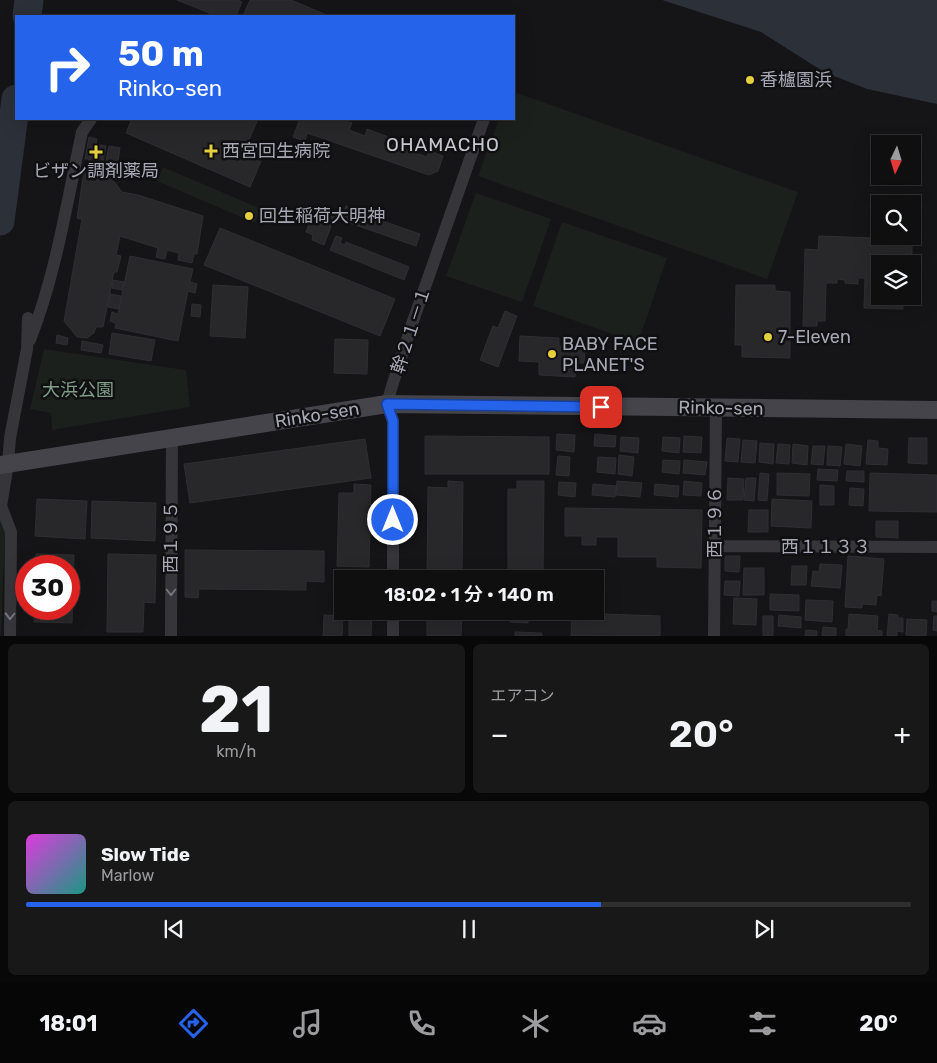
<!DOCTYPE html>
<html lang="ja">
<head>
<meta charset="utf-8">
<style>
	body { margin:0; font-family:Rubik,"Noto Sans JP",sans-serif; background:#191819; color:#f1f3f6; height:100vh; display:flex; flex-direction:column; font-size:19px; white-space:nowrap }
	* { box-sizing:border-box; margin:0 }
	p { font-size:16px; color:#9c9c9f }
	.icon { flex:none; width:28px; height:28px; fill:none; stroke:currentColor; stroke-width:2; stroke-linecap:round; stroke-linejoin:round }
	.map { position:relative; height:636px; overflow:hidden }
	.details { display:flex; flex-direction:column; gap:8px; padding:8px; background:#090809; flex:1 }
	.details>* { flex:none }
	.guide { position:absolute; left:15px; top:15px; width:500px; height:105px; border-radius:0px; box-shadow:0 5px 20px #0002,0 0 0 1px #302f30; background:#2563eb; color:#fff; overflow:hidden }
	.needle { width:32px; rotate:184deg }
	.controls { position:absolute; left:871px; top:135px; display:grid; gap:10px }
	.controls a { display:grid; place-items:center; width:50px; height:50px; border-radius:0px; background:#100f10; box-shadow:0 5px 20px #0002,0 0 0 1px #302f30; font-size:25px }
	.speed { position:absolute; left:15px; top:555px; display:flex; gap:10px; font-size:25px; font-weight:700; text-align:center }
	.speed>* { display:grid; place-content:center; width:65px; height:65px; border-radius:50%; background:#100f10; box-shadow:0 5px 20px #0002,0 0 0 1px #302f30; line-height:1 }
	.speed .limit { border:8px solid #d22; background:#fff; color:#111 }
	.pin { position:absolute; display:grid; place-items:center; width:42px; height:42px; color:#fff; margin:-21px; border-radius:10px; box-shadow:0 2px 8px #0006 }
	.me { position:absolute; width:55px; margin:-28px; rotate:0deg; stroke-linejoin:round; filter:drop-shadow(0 0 4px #0008) }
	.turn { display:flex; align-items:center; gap:18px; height:105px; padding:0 20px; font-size:22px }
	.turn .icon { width:65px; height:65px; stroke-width:2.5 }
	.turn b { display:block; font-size:35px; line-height:42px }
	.big { font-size:38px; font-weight:600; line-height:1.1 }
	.details .tile { flex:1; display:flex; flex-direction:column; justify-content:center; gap:8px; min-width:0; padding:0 18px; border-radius:8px; background:#191819 }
	.details .dial { align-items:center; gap:0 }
	.dial b { font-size:65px; line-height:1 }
	.song { display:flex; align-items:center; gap:15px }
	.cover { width:60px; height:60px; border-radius:8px; background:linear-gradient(135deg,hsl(300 70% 55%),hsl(170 70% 35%)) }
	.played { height:5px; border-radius:2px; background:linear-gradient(90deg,#2563eb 65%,#302f30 65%) }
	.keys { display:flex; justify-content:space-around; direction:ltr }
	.heat { display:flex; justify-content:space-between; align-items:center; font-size:28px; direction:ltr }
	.details .tiles { flex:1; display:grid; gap:8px; grid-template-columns:1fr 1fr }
	.tile:last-child { grid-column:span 2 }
	.trip { position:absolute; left:334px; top:570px; width:270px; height:50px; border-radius:0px; background:#100f10; box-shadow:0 5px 20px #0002,0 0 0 1px #302f30; font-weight:600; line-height:50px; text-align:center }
	.dock { display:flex; height:80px; justify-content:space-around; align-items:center; background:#060606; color:#9c9c9f }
	.dock .icon { width:35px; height:35px }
	.dock .on { color:#2563eb }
	.dock b { font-size:22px; color:#f1f3f6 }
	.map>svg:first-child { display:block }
</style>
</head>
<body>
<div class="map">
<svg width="937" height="636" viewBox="0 0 937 636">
	<rect width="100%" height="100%" fill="#151416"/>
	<path fill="#1b201d" d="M514,92L798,192L767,279L478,176L499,119H514Z
		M163,167L261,209L255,223L157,181Z
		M476,193L551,219L522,302L446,276Z
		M562,222L667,258L638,343L533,306Z
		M44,349L186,370L190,407L52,430L51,413L30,409Z
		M0,518L5,533L1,636L0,635Z"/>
	<path fill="#2b3039" d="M662,0H937V104L867,89L824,72L761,32Z"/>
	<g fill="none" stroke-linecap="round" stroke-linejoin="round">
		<path stroke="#2b3039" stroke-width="29" d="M27,16L29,0
			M0,221L16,99"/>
	</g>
	<path fill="#28272a" stroke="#2f2e32" d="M177,0H238L242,2L236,16H213L214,15Z
		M250,0H291L329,16H243Z
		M132,119H258L246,147L264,154L250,187L126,133Z
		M300,119H318L324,121L325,119H338L352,123L349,130L365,136L367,129L391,138L389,144L427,157L429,151L443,156L438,171L429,175L307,133L305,141L293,137Z
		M89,137L97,139L96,144L106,146L102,167L88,165L89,159H85Z
		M109,146L120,148L117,167L105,165Z
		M84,171L113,180L122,192L138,195L203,216L197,254H194L192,263L178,260L179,253L167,250L165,259L156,257L158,248L120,236L116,255L121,256L117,272H114L103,327H96L94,333L87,338L77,337L64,321L82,219L77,218Z
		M346,206L352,208L351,210L420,234L416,246L341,220Z
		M315,209L335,216L324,245L312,240L313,235L306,232Z
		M220,228L395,299L380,336L204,265Z
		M336,236L342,238L340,243L345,245L346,242L409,267L404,280L330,250Z
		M819,236L901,239L900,245H912V254H905L904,264H880V296H903V309L864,308L865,278H858V284L845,283V280L837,279V283H826L825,321H817V326H803L805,249L818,250Z
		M130,256L193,269L190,282L197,284L195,293L188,291L178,341L115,328L116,323L110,321L112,312L118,314Z
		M113,280L124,282L122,290L112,288Z
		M213,285L248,287L245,338L210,336Z
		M736,285H775V291L790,292V358L742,357V345H735Z
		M110,294L121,296L119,309L108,307Z
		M192,304L201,305L200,317L191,316Z
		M505,311L517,316L498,367L480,360L493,326L498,328Z
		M112,333L155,340L151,361L109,354Z
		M57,335L68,338L67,345L56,343Z
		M520,336L559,338V346L585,347L584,363H576L575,377L539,375V362L519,361Z
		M335,339L368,340L367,374L334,373Z
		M82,341L103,345L101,353L81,350Z
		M557,434L575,435L574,452L556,450Z
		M595,434L616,436L615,447L594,446Z
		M425,436L549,437V474H425Z
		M684,436L702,437L701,453L683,452Z
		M621,437L639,438L638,453L620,451Z
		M663,437L680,438L679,453L662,451Z
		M727,438L740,439L738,462L725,461Z
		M909,438H927V464L908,463Z
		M365,439L371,478L190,503L184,464Z
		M743,440L757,441L755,463L741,462Z
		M868,440L878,441V448L888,449L887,465L866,464Z
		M760,443L774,444L773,464L759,462Z
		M778,444L790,445L789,464L776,463Z
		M793,444L808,446L807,465L792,463Z
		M846,444L862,446L860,466L844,464Z
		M813,446H825L823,465L811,464Z
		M828,446L842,447L840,466L827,465Z
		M619,455L634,457L632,476L618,474Z
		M558,456L570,457L569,476L556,475Z
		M598,457L616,458L615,474L597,472Z
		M663,460L680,461L679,474L662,472Z
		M684,460L707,462L705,475L683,473Z
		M818,469L838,470L837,481L817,480Z
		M847,471H864V482L846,481Z
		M760,473L769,474L767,501L758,500Z
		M777,473L810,474L809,496L777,495Z
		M870,473L937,475V512L869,511Z
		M728,478L744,479L743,500H727Z
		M746,478H756L754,501L744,500Z
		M448,481L463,482L462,579H427L428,487L448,488Z
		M517,481H544L543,578H508V489H517Z
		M617,481L642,483L640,497L616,495Z
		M684,481L702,483L701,496L683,495Z
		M559,482L576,483L575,497L558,495Z
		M354,484L371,485L369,567L337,566L339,493H354Z
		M593,484L616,486L615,497L592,495Z
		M655,484L679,486L678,497L654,495Z
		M820,485L834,486V505H820Z
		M850,488L864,489L863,506L849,505Z
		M37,499L87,501L85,539L35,536Z
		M772,499L812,501L811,528L771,526Z
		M92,501L156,503L155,541L91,538Z
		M565,508L702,510L701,568L657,567V557H618V537H596V545H582V536H565Z
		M749,510H768V532H748Z
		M876,521H898V538L876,537Z
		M185,550L324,551V582L306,581V590L199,589L198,598L185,597Z
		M36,554L74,555L72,623L34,622L35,609H69V566H36Z
		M108,554L156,555L155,603L144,602L143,632H107Z
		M725,556H740L739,572L725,571Z
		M848,556L884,559L881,596L877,595L876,605L862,604V608L845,607Z
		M820,564L842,565L840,588L811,586L813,571L819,572Z
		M792,566H807L806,585H791Z
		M744,568H764V595H743Z
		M725,581H740L739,596L724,595Z
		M770,594L799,595V611L770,610Z
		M734,598L757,599L756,625L733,624Z
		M806,600L833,601L832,622L805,620Z
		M932,601H937V612L932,611Z
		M349,611H372L371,636H349Z
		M427,611H462L461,636H427Z
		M511,611H528V623L510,622Z
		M572,613L660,616V636H571Z
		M849,614L878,616L877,630L882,631V636H846V629H848Z
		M889,614L898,615V618H903V632L897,631V636H887Z
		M324,615L343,616L342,636H323Z
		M779,615L801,617V628L778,626Z
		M763,616H773V636H763Z
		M934,616H937V631L933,630Z
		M907,619L927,620L926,636L906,635Z
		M823,627L836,628V636H822Z
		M806,630L817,631V636H805Z
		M515,632L542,633V636H515Z"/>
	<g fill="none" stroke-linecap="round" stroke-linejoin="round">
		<path stroke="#36353a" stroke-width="12" d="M30,340C56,274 67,202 82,132L91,119
			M714,546L937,547
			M393,579V421L387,404L392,386L412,324L484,119
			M10,636L11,532L1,506L8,464L10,438L27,349L28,318
			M171,636L172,438
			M393,636V611
			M714,636L716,408"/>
		<path stroke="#44444a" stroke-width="18" d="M0,465L387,404L937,410"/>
	</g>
	<defs><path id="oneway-chevron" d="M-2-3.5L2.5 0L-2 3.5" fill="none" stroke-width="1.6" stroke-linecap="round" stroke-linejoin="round" transform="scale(1.25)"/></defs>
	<g stroke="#74747e">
		<use href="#oneway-chevron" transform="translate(171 592) rotate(90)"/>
		<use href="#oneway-chevron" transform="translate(10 616) rotate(91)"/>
	</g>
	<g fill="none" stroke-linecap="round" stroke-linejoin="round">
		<defs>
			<path id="route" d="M393,520V421L387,404L601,407"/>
		</defs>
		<use href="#route" stroke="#184099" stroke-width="12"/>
		<use href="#route" stroke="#2563eb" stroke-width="9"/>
	</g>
	<g fill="#e5cf3d" stroke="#100f11" stroke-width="2">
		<circle cx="750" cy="80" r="5"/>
		<path d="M208.5 143.5h5v5h5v5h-5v5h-5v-5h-5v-5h5z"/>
		<path d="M93.5 144.5h5v5h5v5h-5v5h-5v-5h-5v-5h5z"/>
		<circle cx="249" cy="216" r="5"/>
		<circle cx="768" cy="337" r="5"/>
		<circle cx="552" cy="354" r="5"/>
	</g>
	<g text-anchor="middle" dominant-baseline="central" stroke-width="5" stroke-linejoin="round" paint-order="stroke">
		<g font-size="18" fill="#a7a8b5" stroke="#100f11" text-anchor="start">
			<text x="760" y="80">香櫨園浜</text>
			<text x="222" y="151">西宮回生病院</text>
			<text x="96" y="171" text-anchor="middle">ビザン調剤薬局</text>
			<text x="259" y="216">回生稲荷大明神</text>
			<text x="778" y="337">7-Eleven</text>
			<text x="562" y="344">BABY FACE<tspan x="562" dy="21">PLANET'S</tspan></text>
		</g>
		<g font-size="18" fill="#a7a8b5" stroke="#100f11">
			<text transform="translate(411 330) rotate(-72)">幹２１－１</text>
			<text transform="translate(721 408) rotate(1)">Rinko-sen</text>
			<text transform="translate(317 415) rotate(-9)">Rinko-sen</text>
			<text transform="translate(715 522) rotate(-90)">西１９６</text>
			<text transform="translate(171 537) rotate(-90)">西１９５</text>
			<text x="826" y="547">西１１３３</text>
		</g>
		<g font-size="18" fill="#7f9f88" stroke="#100f11">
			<text x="78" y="390">大浜公園</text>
		</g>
		<g font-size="19" letter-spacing="1" fill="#c8c8d1" stroke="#100f11">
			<text x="443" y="144">OHAMACHO</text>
		</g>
	</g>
</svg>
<div class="controls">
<a><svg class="needle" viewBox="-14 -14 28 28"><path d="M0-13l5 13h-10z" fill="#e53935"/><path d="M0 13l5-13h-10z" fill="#9c9c9f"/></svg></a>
<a><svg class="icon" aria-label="search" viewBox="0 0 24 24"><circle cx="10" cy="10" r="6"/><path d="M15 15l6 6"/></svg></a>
<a><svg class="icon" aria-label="layers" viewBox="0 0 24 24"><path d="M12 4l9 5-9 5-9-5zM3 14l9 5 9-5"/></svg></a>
</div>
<div class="speed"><div class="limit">30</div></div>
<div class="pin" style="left:601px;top:407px;background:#d93025"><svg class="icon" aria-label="arrive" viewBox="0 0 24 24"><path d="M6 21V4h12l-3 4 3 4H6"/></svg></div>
<svg class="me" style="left:393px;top:520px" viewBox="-20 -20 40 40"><circle r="17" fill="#2563eb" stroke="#fff" stroke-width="3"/><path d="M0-11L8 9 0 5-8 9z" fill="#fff"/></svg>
<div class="trip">18:02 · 1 分 · 140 m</div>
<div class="guide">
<div class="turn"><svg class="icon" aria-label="right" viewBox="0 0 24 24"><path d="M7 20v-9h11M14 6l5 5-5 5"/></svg><div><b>50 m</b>Rinko-sen</div></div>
</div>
</div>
<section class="details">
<div class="tiles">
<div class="tile dial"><b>21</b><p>km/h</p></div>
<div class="tile"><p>エアコン</p>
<div class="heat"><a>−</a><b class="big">20°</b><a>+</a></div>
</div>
<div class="tile">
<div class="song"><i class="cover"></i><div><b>Slow Tide</b><p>Marlow</p></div></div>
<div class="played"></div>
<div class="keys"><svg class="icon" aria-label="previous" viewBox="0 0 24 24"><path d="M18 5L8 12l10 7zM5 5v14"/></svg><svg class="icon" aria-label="pause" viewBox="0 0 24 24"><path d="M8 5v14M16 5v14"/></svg><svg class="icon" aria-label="next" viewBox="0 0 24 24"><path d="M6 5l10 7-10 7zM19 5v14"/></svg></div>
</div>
</div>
</section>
<nav class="dock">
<b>18:01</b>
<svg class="icon on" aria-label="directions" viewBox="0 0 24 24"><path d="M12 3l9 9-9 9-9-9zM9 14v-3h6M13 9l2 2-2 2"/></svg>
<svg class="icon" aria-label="music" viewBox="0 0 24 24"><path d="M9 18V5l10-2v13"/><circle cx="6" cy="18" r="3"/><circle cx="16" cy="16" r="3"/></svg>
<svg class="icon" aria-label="phone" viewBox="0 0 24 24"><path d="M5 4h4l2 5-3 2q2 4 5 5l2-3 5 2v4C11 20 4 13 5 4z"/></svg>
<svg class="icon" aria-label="climate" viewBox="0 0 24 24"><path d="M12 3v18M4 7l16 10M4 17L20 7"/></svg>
<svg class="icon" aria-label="car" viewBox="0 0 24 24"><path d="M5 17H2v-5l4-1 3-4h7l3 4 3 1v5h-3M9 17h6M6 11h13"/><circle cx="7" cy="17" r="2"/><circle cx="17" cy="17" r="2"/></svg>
<svg class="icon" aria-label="filters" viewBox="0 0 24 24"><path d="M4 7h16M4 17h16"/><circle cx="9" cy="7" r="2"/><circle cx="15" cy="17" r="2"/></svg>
<b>20°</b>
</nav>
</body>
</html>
